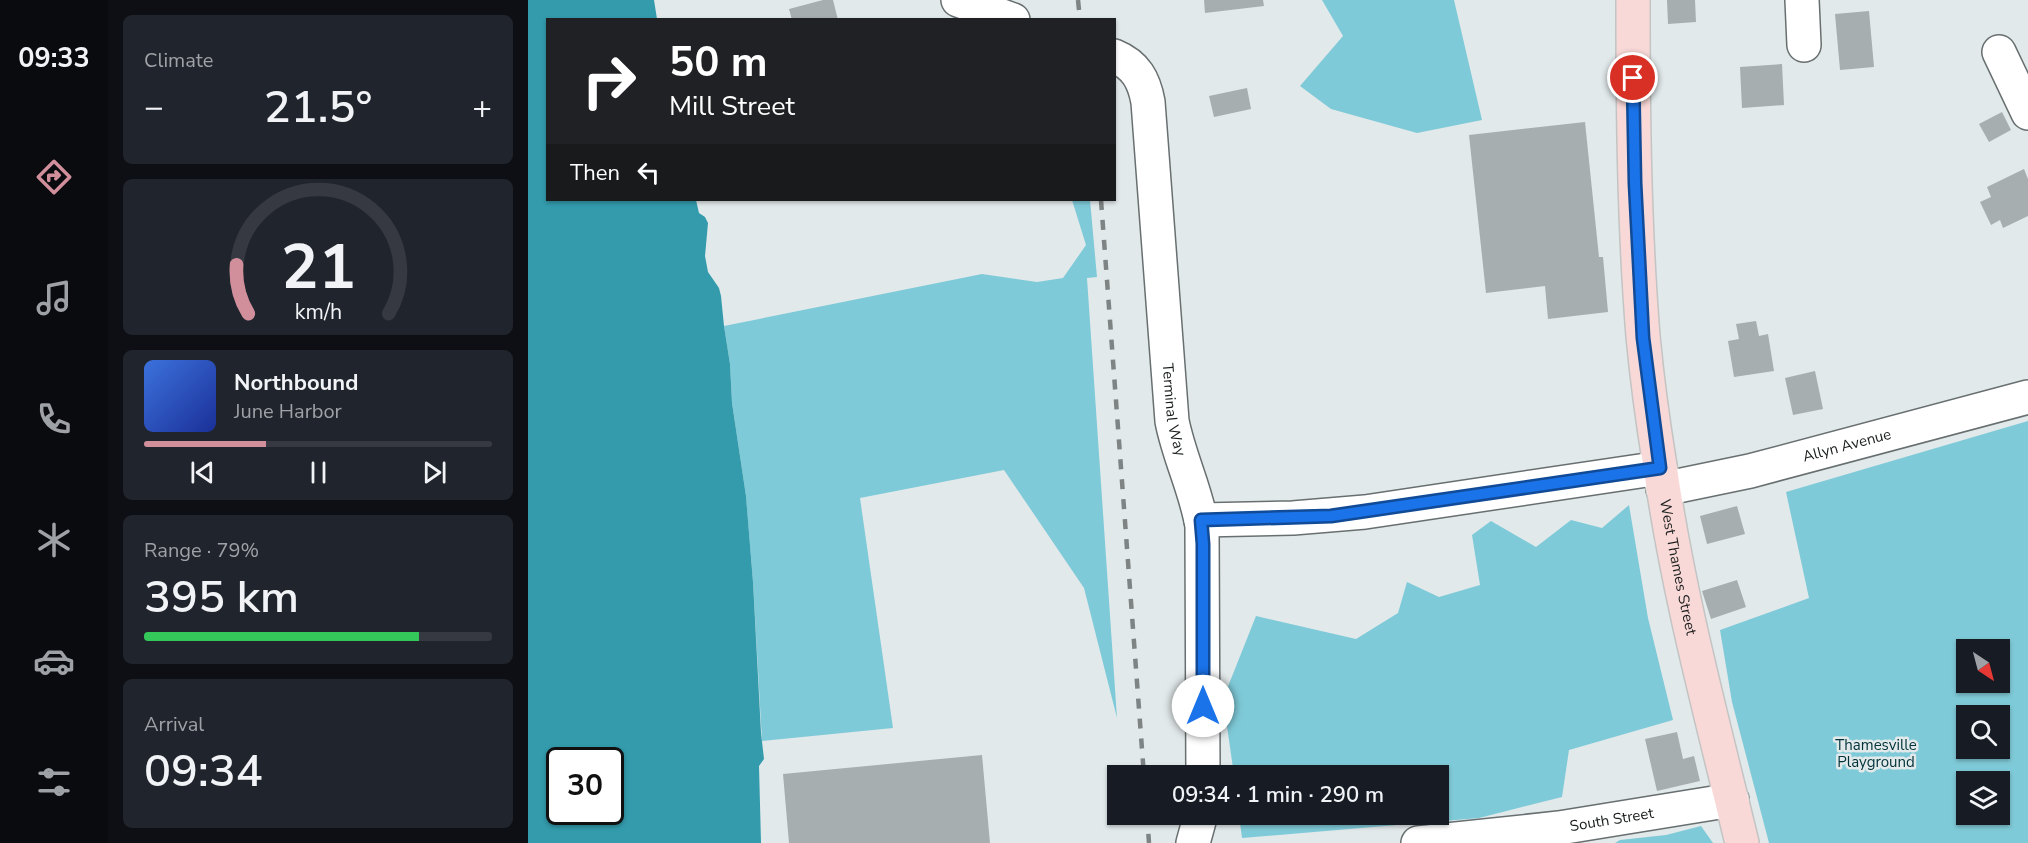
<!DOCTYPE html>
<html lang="en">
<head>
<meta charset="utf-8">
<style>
	body { margin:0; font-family:"Nunito Sans",sans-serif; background:#20242c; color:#f1f3f6; height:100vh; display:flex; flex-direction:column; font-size:22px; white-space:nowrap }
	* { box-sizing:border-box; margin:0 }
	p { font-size:20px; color:#9ea1a6 }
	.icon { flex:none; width:33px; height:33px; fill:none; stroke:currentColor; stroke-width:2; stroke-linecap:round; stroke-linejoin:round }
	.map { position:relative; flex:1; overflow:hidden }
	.details { display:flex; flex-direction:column; gap:15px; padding:15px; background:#0d0f14; width:420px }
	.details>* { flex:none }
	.guide { position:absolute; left:18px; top:18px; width:570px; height:183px; border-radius:0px; box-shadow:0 2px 4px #0004; background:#202124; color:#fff; overflow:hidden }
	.needle { width:39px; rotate:144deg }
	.fabs { position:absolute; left:1428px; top:639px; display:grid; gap:12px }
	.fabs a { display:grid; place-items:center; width:54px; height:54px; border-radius:0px; background:#171b24; box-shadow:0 2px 4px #0004; font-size:30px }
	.speed { position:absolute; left:18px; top:747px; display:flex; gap:12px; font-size:30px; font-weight:700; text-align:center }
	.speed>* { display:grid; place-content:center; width:78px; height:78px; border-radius:50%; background:#171b24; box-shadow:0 2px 4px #0004; line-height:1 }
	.speed .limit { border:3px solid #111; border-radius:9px; background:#fff; color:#111 }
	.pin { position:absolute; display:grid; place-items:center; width:51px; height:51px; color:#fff; margin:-26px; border:3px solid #fff; border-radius:50%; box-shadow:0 2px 6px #0007 }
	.me { position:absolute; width:66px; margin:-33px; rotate:0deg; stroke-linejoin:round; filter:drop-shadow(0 0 4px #0008) }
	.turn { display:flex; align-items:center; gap:21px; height:126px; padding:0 24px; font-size:27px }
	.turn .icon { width:78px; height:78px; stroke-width:2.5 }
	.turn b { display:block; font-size:42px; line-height:51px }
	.then { display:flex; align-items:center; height:57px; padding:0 24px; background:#0003; gap:12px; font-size:22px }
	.big { font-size:45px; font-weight:600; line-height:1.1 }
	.details .tile { flex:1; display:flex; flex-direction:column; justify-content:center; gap:9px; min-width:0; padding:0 21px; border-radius:9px; background:#20242c }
	.details .dial { align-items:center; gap:0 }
	.dial svg { height:156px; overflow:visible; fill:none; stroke:#363941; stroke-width:7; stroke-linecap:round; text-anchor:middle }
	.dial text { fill:#f1f3f6; stroke:none }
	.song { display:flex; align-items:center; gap:18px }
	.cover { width:72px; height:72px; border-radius:9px; background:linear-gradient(135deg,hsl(220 70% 55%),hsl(230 70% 35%)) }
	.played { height:6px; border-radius:3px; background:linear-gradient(90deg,#d18f9b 35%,#363941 35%) }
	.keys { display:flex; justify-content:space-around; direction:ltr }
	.heat { display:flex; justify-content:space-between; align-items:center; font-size:33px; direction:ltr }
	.charge { height:9px; border-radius:4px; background:linear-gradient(90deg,#34c759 79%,#363941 0) }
	.trip { position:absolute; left:579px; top:765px; width:342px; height:60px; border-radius:0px; background:#171b24; box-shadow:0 2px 4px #0004; font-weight:600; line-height:60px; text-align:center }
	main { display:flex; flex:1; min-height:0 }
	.menu { display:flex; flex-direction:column; width:108px; justify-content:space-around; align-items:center; background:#090b0e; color:#9ea1a6 }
	.menu .icon { width:42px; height:42px }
	.menu .selected { color:#d18f9b }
	.menu b { font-size:27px; color:#f1f3f6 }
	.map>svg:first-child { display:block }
</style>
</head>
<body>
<main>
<nav class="menu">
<b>09:33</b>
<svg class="icon selected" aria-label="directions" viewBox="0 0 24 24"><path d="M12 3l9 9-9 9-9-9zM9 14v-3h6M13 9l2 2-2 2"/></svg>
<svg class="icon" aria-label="music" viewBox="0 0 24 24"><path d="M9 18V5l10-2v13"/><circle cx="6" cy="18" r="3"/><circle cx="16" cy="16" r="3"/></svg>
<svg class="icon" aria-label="phone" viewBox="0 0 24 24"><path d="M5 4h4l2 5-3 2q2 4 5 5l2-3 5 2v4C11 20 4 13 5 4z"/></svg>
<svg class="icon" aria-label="climate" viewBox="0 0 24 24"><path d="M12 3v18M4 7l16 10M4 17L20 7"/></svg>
<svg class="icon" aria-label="car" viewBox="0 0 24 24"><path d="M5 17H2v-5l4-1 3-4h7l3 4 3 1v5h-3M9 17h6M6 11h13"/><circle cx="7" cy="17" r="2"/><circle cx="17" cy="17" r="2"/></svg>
<svg class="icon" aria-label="filters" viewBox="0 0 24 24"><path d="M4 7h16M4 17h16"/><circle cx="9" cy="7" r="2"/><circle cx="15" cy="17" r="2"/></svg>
</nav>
<section class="details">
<div class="tile"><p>Climate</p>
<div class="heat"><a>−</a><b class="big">21.5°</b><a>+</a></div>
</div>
<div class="tile dial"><svg viewBox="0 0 100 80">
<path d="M14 69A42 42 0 1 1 86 69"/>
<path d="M14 69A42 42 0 0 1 8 44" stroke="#d18f9b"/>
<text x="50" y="56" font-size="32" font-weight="700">21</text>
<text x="50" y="72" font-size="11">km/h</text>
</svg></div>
<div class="tile">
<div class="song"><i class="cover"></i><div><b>Northbound</b><p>June Harbor</p></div></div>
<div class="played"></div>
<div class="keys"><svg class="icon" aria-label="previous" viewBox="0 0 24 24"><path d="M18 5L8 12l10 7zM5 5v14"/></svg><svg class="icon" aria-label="pause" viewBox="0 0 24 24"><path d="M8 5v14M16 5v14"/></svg><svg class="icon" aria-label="next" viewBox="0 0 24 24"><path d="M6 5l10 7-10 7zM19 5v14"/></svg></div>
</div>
<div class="tile"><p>Range · 79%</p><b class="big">395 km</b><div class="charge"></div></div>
<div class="tile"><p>Arrival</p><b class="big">09:34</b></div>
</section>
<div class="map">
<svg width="1500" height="843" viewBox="0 0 1500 843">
	<rect width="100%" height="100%" fill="#e2e9ea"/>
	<path fill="#7fcad8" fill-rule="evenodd" d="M794,0H926L954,120L889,133L803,109L772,86L815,36Z
		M544,200H562L569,277L559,278L589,718L556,588L476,470L332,498L365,728L234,741L225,582L218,496L204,403L202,364L196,326L454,274L509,282L535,278L558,245Z
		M1500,421V843H1241L1204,702L1192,630L1281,598L1258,492ZM1438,650H1472V682H1438ZM1438,716H1472V748H1438ZM1438,782H1472V814H1438Z
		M1101,505L1120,618L1145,720L1041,750L1034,797L951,818L714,838L711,815L910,814V776L706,775L695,699L728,616L828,639L870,613L879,582L911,597L952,585L944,535L963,521L1008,547L1043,520L1074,528Z
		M1173,826L1185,843H1087L1092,840L1138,835Z"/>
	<path fill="#339bac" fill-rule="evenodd" d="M0,0H126L129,19L20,20V200H168L171,213L177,217L180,223L177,256L180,272L191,288L193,296L196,326L202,364L204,403L218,496L225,582L233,733L236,759L231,766L233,843H0ZM32,760H82V812H32Z"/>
	<path fill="#a7aeaf" d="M295,0H305L310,20H264L261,9Z
		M676,0H735L736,6L677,13Z
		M1139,0H1167L1168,22L1140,24Z
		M1341,11L1346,67L1312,70L1307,14Z
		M1254,64L1256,105L1214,108L1212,67Z
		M719,88L723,109L686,117L681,96Z
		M1474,112L1483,130L1461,142L1451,124Z
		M1057,122L1071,257H1075L1080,312L1020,319L1017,286L958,293L941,135Z
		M1496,169L1500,179V216L1475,228L1472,220L1463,225L1452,202L1463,197L1459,187Z
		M1228,321L1231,336L1240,334L1246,371L1206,377L1200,341L1211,339L1208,324Z
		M1287,371L1295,409L1265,415L1257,378Z
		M1209,506L1217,534L1179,544L1172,516Z
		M1209,580L1218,607L1183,619L1174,591Z
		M1149,732L1155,759L1166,756L1172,781L1129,791L1117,739Z
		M454,755L462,843H261L255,774Z"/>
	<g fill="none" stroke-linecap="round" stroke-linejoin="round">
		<defs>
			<g id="minor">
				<path d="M430,0L485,20"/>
				<path d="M1274,0L1276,45"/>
				<path d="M1471,52L1500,113"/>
				<path id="s1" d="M586,56C608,65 616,80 620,102L644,421C651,457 668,490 674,526L675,776"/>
				<path id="s2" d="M1135,489L1222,471L1500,397"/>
				<path d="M673,520L765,518L837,512L1132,468"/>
				<path d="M665,843L673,814"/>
				<path id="s3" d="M890,843L1031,828L1204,800"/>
			</g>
			<g id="major">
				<path id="s4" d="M1105,0C1105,112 1106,224 1115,336C1119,379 1125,423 1132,466C1150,594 1184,718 1214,843"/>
			</g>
		</defs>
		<use href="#minor" stroke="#686f70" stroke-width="36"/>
		<use href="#major" stroke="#c3c4c4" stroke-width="36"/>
		<use href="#minor" stroke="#fff" stroke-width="33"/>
		<use href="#major" stroke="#f9d9d7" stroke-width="33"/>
		<path stroke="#7e8384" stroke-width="4.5" stroke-dasharray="10 10" stroke-linecap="butt" d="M550,0L552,20
			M573,200L616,776
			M619,814L621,843"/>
	</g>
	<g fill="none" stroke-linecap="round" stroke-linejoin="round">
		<defs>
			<path id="route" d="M675,706V544L673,520L803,516L1132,468L1115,338L1107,183L1105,78"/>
		</defs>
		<use href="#route" stroke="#114b97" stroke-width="15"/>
		<use href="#route" stroke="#1a73e8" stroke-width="10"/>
	</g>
	<g text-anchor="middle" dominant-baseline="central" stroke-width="5" stroke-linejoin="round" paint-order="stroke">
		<g font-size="15" fill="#1a1d1d" stroke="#e2e9ea">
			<text stroke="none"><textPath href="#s1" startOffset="369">Terminal Way</textPath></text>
			<text stroke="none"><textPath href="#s2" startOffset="189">Allyn Avenue</textPath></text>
			<text stroke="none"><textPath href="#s4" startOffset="570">West Thames Street</textPath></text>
			<text stroke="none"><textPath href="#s3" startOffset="195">South Street</textPath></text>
		</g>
		<g font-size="15" fill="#00323a" stroke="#e2e9ea">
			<text x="1348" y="745">Thamesville<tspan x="1348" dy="17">Playground</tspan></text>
		</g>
	</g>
</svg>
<div class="fabs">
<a><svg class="needle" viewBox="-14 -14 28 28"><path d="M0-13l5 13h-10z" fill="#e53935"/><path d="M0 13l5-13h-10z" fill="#9ea1a6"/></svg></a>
<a><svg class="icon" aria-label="search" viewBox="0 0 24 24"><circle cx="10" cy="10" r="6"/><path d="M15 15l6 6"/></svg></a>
<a><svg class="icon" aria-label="layers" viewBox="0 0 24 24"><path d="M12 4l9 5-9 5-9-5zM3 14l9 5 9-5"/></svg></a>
</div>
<div class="speed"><div class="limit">30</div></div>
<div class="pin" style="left:1105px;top:78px;background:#d93025"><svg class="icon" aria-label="arrive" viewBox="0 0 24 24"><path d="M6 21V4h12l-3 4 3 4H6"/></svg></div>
<svg class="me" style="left:675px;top:706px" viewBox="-20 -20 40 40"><circle r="19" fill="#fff"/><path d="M0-13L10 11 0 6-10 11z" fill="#1a73e8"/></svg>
<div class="trip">09:34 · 1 min · 290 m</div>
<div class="guide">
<div class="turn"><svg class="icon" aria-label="right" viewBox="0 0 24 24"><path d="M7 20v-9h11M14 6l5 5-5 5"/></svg><div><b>50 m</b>Mill Street</div></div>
<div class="then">Then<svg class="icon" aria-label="left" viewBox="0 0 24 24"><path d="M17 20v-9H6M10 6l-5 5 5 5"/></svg></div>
</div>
</div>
</main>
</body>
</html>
